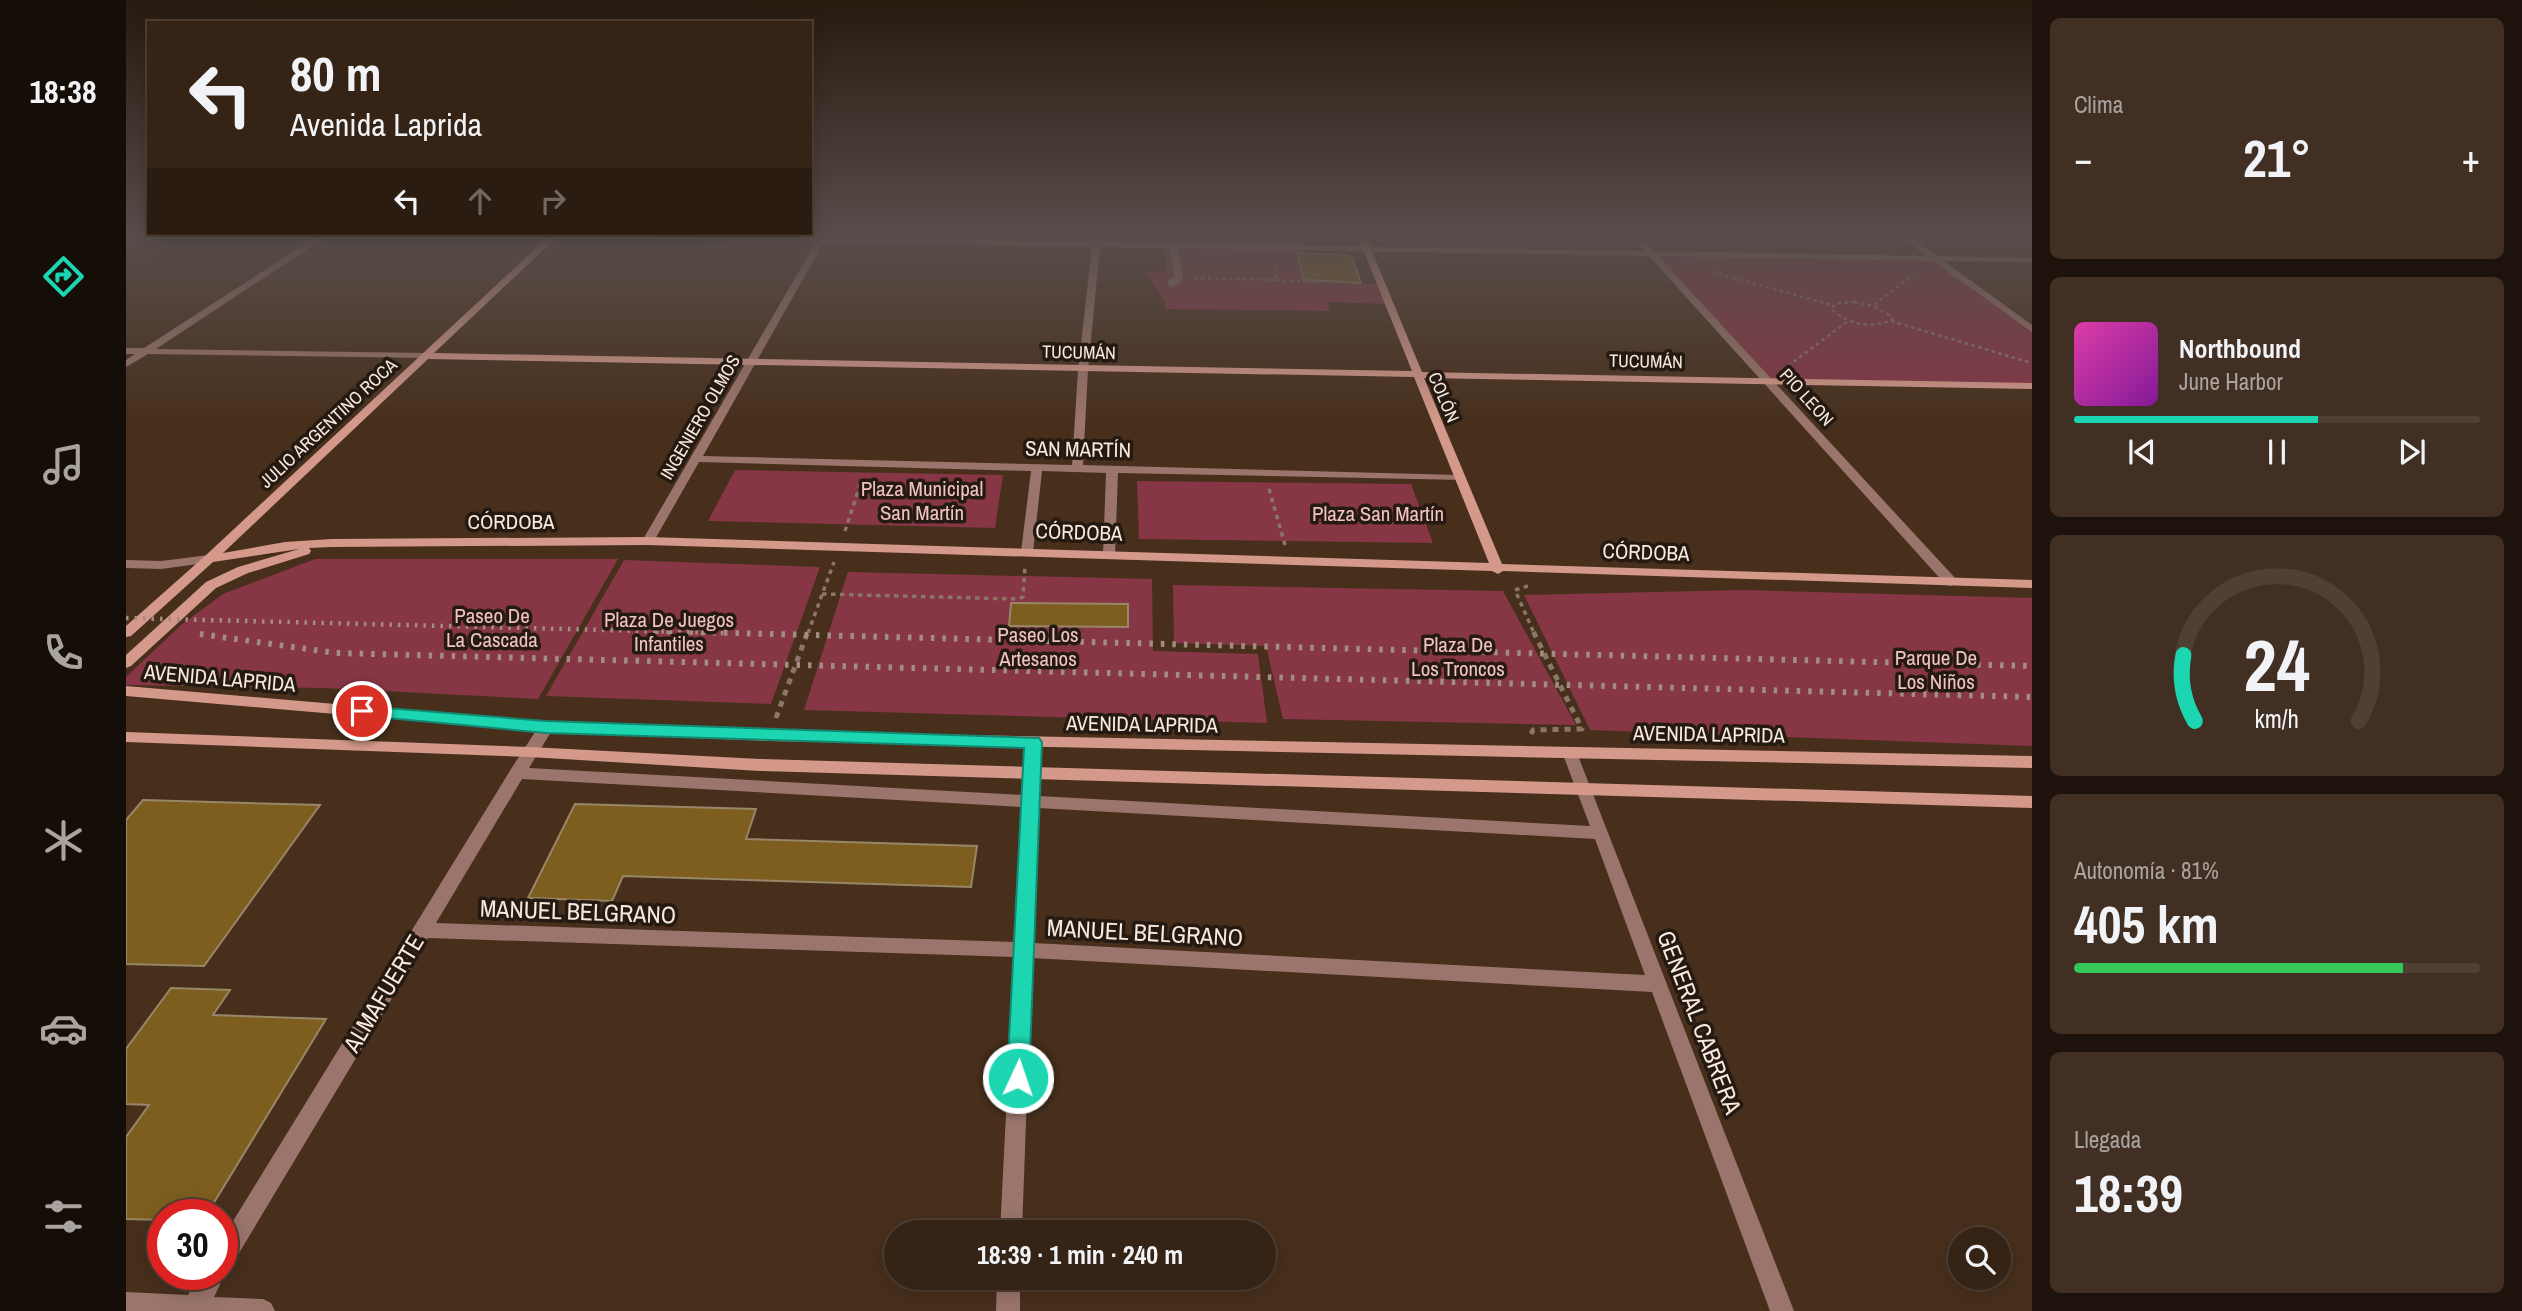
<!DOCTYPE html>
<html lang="es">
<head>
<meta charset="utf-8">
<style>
	body { margin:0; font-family:"Archivo Narrow",sans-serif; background:#402f22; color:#f1f3f6; height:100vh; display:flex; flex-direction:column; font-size:26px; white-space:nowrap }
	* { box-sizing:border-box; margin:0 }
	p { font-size:23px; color:#aaa4a0 }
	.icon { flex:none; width:38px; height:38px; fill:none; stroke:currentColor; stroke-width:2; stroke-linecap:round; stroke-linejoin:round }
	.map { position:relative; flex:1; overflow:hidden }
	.panel { display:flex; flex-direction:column; gap:18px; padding:18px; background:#1d130c; width:490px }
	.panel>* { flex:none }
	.banner { position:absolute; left:21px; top:21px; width:665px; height:214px; border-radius:0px; box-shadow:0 4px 18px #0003,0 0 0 2px #4f4034; background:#352315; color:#f1f3f6; overflow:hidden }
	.controls { position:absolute; left:1822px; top:1227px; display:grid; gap:14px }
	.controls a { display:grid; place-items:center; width:63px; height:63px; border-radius:50%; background:#352315; box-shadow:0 4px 18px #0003,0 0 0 2px #4f4034; font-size:35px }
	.speed { position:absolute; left:21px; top:1199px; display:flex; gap:14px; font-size:35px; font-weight:700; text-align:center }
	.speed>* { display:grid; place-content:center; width:91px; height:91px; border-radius:50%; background:#352315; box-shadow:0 4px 18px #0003,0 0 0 2px #4f4034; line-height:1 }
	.speed .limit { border:10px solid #d22; background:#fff; color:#111 }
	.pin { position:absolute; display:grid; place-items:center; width:60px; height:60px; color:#fff; margin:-30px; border:4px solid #fff; border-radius:50%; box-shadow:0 2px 7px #0007 }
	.me { position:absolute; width:77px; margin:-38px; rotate:3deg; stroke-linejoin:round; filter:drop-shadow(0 0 5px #0008) }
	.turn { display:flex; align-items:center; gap:24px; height:147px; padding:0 28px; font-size:32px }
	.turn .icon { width:91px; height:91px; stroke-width:2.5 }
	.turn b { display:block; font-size:49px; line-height:60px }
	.lanes { display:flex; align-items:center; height:66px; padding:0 28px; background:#0003; justify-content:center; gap:35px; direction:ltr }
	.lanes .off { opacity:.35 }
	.big { font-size:52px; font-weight:700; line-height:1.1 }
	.panel .tile { flex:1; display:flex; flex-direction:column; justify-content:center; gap:10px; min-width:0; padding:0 24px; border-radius:10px; background:#402f22 }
	.panel .dial { align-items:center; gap:0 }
	.dial svg { height:182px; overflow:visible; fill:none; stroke:#4f4034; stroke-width:7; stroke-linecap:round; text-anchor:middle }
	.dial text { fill:#f1f3f6; stroke:none }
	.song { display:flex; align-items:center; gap:21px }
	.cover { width:84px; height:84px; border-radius:10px; background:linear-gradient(135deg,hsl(320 70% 55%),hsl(290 70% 35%)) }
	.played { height:7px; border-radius:4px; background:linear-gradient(90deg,#1cd5b1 60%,#4f4034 60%) }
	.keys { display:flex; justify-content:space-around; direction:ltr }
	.heat { display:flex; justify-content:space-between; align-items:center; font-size:38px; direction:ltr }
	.charge { height:10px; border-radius:5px; background:linear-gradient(90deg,#34c759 81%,#4f4034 0) }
	.trip { position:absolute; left:758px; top:1220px; width:392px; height:70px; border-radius:35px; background:#352315; box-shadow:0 4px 18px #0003,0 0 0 2px #4f4034; font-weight:700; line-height:70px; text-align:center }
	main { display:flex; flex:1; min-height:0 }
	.tab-bar { display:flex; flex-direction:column; width:126px; justify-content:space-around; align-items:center; background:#150e08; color:#aaa4a0 }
	.tab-bar .icon { width:49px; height:49px }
	.tab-bar .current { color:#1cd5b1 }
	.tab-bar b { font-size:32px; color:#f1f3f6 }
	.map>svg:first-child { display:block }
</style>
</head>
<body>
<main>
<nav class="tab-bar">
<b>18:38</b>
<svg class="icon current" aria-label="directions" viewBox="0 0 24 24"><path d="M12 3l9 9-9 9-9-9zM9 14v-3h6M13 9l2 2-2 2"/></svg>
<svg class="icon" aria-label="music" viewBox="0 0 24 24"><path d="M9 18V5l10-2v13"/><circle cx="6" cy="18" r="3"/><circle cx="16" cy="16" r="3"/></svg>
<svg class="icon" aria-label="phone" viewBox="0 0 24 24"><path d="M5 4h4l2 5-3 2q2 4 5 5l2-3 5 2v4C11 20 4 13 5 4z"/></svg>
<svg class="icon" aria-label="climate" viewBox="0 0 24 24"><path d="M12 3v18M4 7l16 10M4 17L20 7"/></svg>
<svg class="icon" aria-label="car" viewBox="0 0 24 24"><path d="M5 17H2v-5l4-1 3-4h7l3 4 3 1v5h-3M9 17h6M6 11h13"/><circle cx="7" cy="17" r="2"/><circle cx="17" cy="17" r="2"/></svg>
<svg class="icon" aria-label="filters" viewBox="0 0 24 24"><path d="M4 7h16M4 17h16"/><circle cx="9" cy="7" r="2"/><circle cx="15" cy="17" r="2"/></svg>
</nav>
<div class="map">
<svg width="1906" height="1311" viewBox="0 0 1906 1311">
	<rect width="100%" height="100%" fill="#472f1c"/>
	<path fill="#863645" d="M1039,246L1170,248L1174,264L1187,265L1192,282L1254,284L1262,304L1201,302L1204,311L1039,309V303L1020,271H1040Z
		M1525,255L1809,258L1906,329V386L1642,381Z
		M609,470L877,475L869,528L582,521Z
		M1011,481L1285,484L1307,543L1013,539Z
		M189,559H492L412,699L197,688L0,685V677L55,625L97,594Z
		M498,560L694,567L645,704L420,696Z
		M722,572L1026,579L1027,651L1132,654L1141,723L678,710Z
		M1047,585L1377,591L1450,725L1157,719L1140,646L1048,643Z
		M1617,590L1906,598V746L1464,730L1398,595Z"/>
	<path fill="#7d5e1f" stroke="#978668" stroke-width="2" d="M1171,253L1220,255L1226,257L1235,283L1178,280Z
		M885,603L1002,604V627L883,626Z
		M17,800L194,805L78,966L0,964V820Z
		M449,804L630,809L620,839L851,846L845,887L497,876L486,901L402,898Z
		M45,988L104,990L87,1015L200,1019L81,1214H37V1220L0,1219V1137L23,1105L0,1104V1049Z"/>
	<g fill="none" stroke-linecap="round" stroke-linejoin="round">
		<path stroke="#8c7767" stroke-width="2.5" stroke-dasharray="3.5 3.5" stroke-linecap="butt" d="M1586,272L1706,305
			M1068,278L1150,280L1149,265H1152
			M1150,280L1192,282L1185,266
			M1728,302L1748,306L1766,317V320C1745,329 1721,325 1705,308L1711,303Z
			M1748,305L1788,274
			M1765,321L1906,363
			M1662,366L1722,321"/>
		<path stroke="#8c7767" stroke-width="3.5" stroke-dasharray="4.5 4.5" stroke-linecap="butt" d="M1143,489L1159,545
			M719,531L736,479
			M1402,586L1389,590L1408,633
			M696,594L891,599L897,597L899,566
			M682,633L708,562"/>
		<path stroke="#8c7767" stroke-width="5" stroke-dasharray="6 6" stroke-linecap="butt" d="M650,718L682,631
			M1405,734L1407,730L1456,729L1407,631"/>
		<path stroke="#9b756c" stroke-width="8" d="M1046,283L1053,277L1047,246"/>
		<path fill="#9b756c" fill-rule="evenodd" d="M190,237H200L30,349L300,353L305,356L303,358L22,354L0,367V360L9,354H0V348H18Z
			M511,237H701L967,242L968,237H974L975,242L1518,251L1506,237H1515L1528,251L1800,256L1776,237H1786L1811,256L1906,258V262L1818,261L1906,325V332L1807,261L1532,256L1830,579L1831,582L1825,586L1820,585L1523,256L974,247L962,370L957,465L1333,475L1339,478L1337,480L992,473L989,554L983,558L977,554L980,473L916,471L907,552L901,556L895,552L905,471L573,462L528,541L522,545L516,541L690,242L515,239ZM698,242L966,247L952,370L946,465L577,456Z
			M83,555L87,556L89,559L87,562L35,569L0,568V560L35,561Z
			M420,722L425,723L428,727L403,768L897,795L899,742L902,738H912L915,742L913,796L1464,826L1436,752L1439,748H1449L1668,1311H1644L1526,992L906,958L896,1232H874L888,957L302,938L104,1268L98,1271L99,1274L88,1297L137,1299L145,1303L149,1311H0V1292L62,1295L75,1274H96V1239L385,769L415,723ZM396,779L896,807L889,942L310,923ZM912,808L1469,839L1519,975L907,943Z
			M871,1278H894V1311H870Z"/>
		<path fill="#d4998a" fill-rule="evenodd" d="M422,237H431L308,353L1286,371L1232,237H1240L1296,372L1906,383V389L1298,378L1376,564L1906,580V588L1377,571L1372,574L1366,571L522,545L205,547L183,548L185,551L183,554L122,573L90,588L5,666L0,668V655L80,582L112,567L173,549L87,562L5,636L0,637V626L79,556ZM302,359L1288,377L1363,563L522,537L205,539L159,542L97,553Z
			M0,686L420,722L643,731L1906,756V768L643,741L420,732L0,696Z
			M0,732L404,747L634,759L1906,796V808L634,771L404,757L0,742Z"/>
		<path stroke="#a28e7f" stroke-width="4.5" stroke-dasharray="2.5 6" stroke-linecap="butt" d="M0,618L598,633"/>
		<path stroke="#a28e7f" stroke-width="6" stroke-dasharray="3.5 8" stroke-linecap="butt" d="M529,631L1906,666
			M74,634L210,653L1906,697"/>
	</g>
	<linearGradient id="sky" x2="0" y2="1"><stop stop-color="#271a0f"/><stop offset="0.56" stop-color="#584d4b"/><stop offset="1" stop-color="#584d4b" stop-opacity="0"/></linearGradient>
	<rect width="1906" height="421" fill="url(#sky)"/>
	<path fill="#1cd5b1" stroke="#128a73" stroke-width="2" d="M236,706L420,721L913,738L916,742L903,1078L900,1086L892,1089L884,1086L881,1078L898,748L420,733L230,715L228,711L230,707Z"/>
	<g text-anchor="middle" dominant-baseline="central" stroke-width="7" stroke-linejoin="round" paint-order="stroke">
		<g font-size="18" fill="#f9e9de" stroke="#251a12">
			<text transform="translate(953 352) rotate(1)">TUCUMÁN</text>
			<text transform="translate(1520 361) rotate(1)">TUCUMÁN</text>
			<text transform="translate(1318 397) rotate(67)">COLÓN</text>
			<text transform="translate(1681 397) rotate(48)">PIO LEON</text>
			<text transform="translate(574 417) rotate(-60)">INGENIERO OLMOS</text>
			<text transform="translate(202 423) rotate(-43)">JULIO ARGENTINO ROCA</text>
		</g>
		<g font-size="21" fill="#f9e9de" stroke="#251a12">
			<text transform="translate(952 449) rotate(1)">SAN MARTÍN</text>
			<text x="385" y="521">CÓRDOBA</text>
			<text transform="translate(953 532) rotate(2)">CÓRDOBA</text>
			<text transform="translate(1520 552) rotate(2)">CÓRDOBA</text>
			<text transform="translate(94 678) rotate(5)">AVENIDA LAPRIDA</text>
			<text transform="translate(1016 724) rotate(1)">AVENIDA LAPRIDA</text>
			<text transform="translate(1583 734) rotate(1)">AVENIDA LAPRIDA</text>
		</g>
		<g font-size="21" fill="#f1c1c6" stroke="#251a12">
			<text x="796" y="488">Plaza Municipal<tspan x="796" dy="24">San Martín</tspan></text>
			<text x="1252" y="513">Plaza San Martín</text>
			<text x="366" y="615">Paseo De<tspan x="366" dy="24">La Cascada</tspan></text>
			<text x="543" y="619">Plaza De Juegos<tspan x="543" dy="24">Infantiles</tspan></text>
			<text x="912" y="634">Paseo Los<tspan x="912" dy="24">Artesanos</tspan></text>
			<text x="1332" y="644">Plaza De<tspan x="1332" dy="24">Los Troncos</tspan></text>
			<text x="1810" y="657">Parque De<tspan x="1810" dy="24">Los Niños</tspan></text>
		</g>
		<g font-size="24" fill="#f9e9de" stroke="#251a12">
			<text transform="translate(452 911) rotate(2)">MANUEL BELGRANO</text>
			<text transform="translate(1019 932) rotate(3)">MANUEL BELGRANO</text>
			<text transform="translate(257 993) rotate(-59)">ALMAFUERTE</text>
			<text transform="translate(1574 1022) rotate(69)">GENERAL CABRERA</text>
		</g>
	</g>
</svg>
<div class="controls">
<a><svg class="icon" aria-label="search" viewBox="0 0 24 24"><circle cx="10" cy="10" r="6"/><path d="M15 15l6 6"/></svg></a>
</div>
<div class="speed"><div class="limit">30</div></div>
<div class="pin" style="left:236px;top:711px;background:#d93025"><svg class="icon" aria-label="arrive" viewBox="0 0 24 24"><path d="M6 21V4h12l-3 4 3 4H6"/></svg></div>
<svg class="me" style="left:892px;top:1078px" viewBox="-20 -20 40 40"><circle r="17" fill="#1cd5b1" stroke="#fff" stroke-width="3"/><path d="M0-11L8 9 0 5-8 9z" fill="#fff"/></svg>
<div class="trip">18:39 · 1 min · 240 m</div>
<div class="banner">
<div class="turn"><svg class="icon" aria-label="left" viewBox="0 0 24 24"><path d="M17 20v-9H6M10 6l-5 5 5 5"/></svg><div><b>80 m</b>Avenida Laprida</div></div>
<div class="lanes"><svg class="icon" aria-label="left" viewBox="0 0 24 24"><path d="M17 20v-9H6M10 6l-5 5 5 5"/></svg><svg class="icon off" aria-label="ahead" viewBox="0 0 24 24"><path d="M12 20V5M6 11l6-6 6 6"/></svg><svg class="icon off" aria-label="right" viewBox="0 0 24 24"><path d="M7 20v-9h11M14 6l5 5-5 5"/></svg></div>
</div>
</div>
<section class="panel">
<div class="tile"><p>Clima</p>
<div class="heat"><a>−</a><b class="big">21°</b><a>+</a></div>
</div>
<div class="tile">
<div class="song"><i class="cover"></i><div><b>Northbound</b><p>June Harbor</p></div></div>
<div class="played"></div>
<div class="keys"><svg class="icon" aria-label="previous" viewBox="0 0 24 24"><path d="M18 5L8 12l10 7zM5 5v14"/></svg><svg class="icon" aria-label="pause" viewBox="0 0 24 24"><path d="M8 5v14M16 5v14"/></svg><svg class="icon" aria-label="next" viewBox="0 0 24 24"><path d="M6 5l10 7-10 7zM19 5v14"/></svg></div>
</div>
<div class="tile dial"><svg viewBox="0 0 100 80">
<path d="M14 69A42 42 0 1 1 86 69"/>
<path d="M14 69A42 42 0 0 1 9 40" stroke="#1cd5b1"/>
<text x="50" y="56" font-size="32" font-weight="700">24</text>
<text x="50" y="72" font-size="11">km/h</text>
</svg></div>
<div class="tile"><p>Autonomía · 81%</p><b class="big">405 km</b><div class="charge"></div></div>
<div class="tile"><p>Llegada</p><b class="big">18:39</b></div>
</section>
</main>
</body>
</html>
